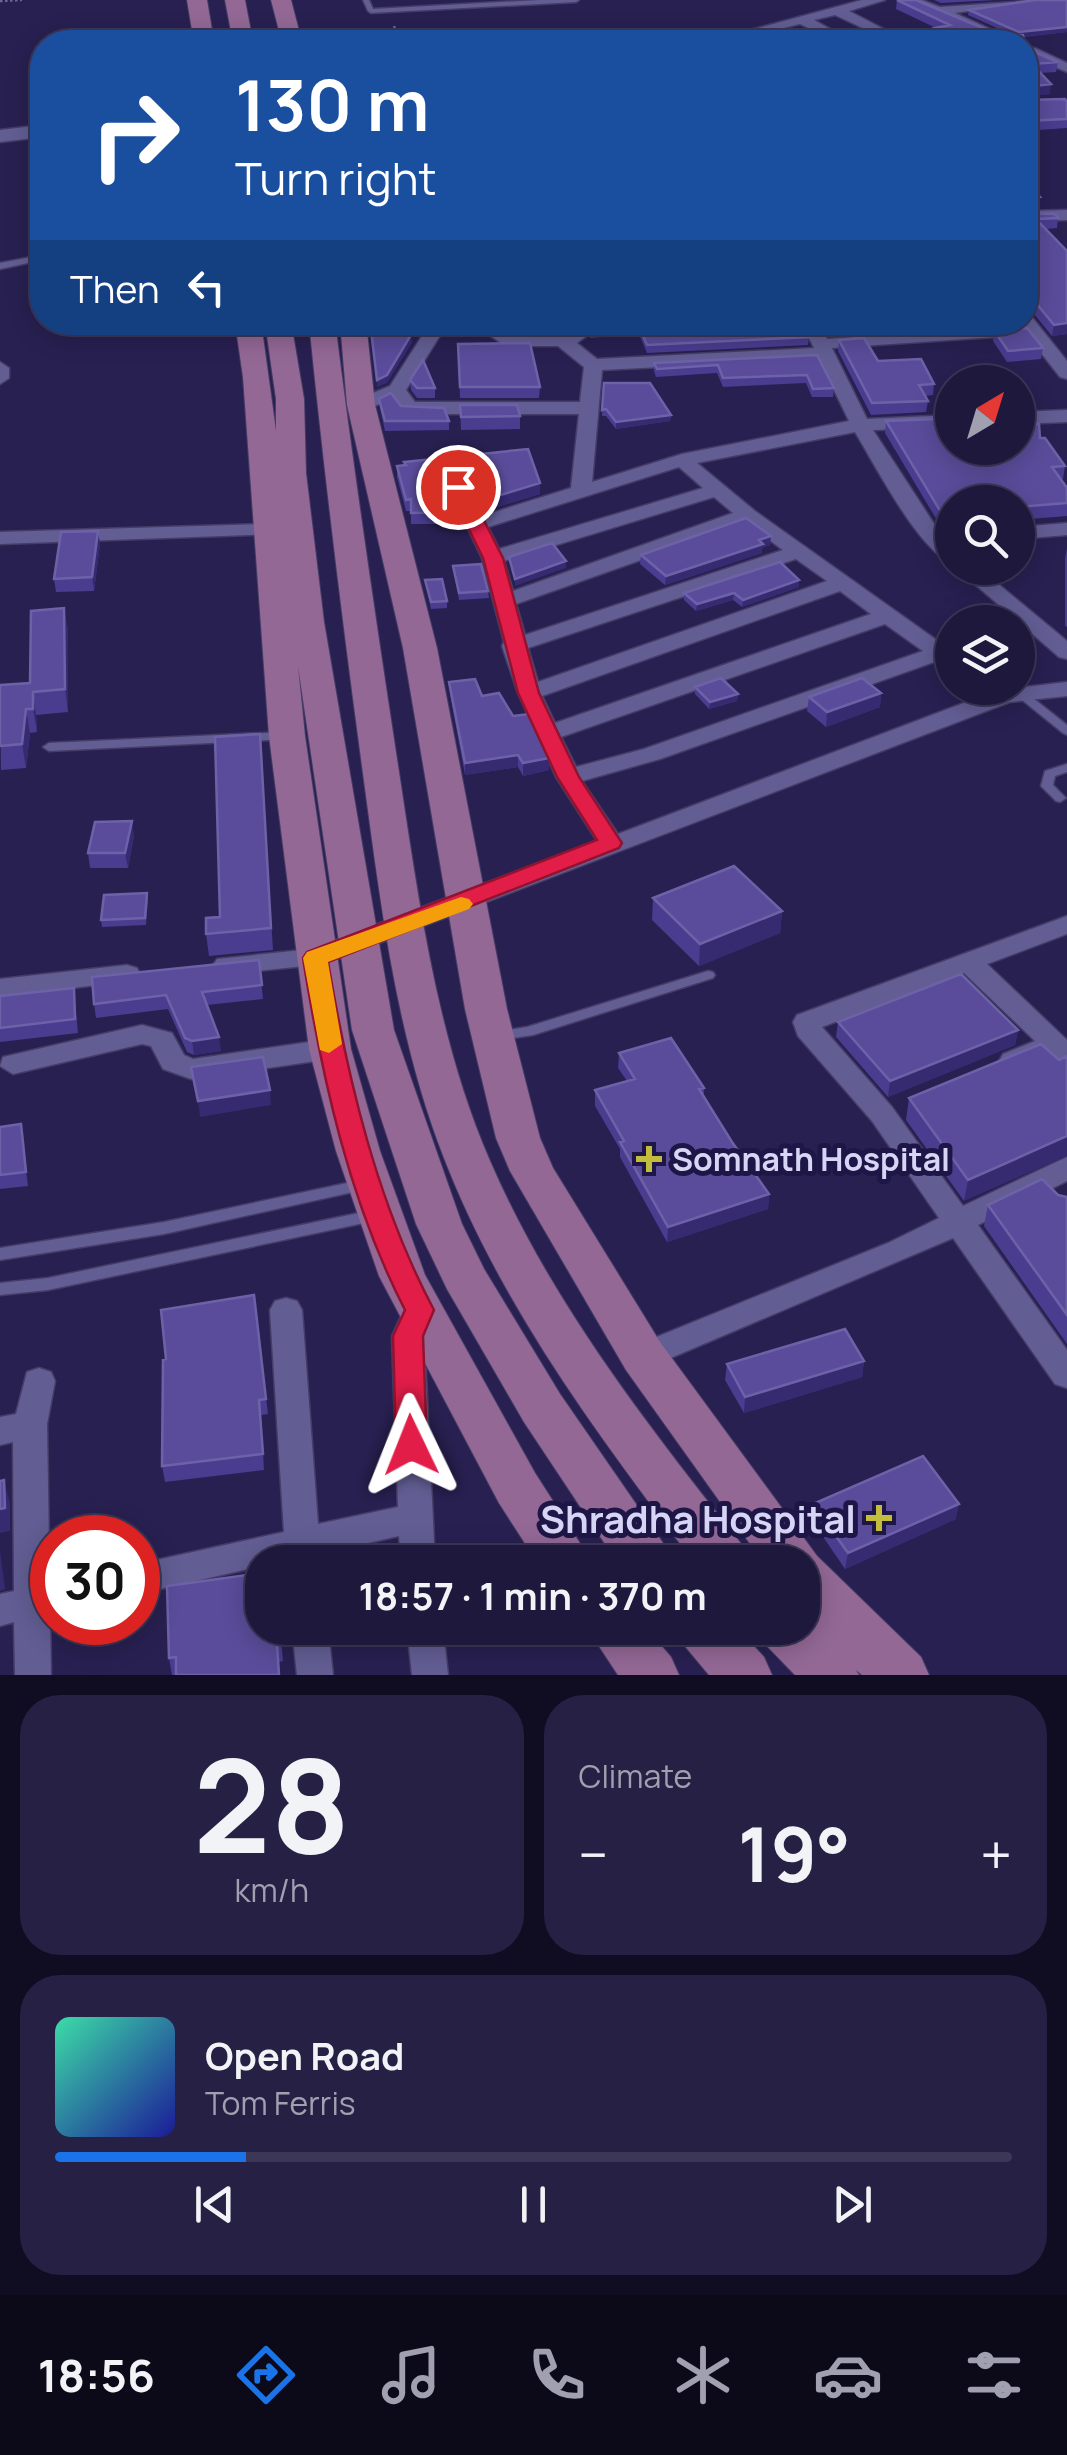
<!DOCTYPE html>
<html lang="en">
<head>
<meta charset="utf-8">
<style>
	body { margin:0; font-family:Manrope,sans-serif; background:#262144; color:#f1f3f6; height:100vh; display:flex; flex-direction:column; font-size:38px; white-space:nowrap }
	* { box-sizing:border-box; margin:0 }
	p { font-size:32px; color:#a1a0b0 }
	.icon { flex:none; width:55px; height:55px; fill:none; stroke:currentColor; stroke-width:2; stroke-linecap:round; stroke-linejoin:round }
	.map { position:relative; height:1675px; overflow:hidden }
	.sheet { display:flex; flex-direction:column; gap:20px; padding:20px; background:#100d22; flex:1 }
	.sheet>* { flex:none }
	.top-card { position:absolute; left:30px; top:30px; width:1008px; height:305px; border-radius:40px; box-shadow:0 5px 25px #0003,0 0 0 2px #3c3757; background:#1a4fa0; color:#fff; overflow:hidden }
	.needle { width:65px; rotate:38deg }
	.buttons { position:absolute; left:935px; top:365px; display:grid; gap:20px }
	.buttons a { display:grid; place-items:center; width:100px; height:100px; border-radius:50%; background:#1e183d; box-shadow:0 5px 25px #0003,0 0 0 2px #3c3757; font-size:50px }
	.speed { position:absolute; left:30px; top:1515px; display:flex; gap:20px; font-size:50px; font-weight:700; text-align:center }
	.speed>* { display:grid; place-content:center; width:130px; height:130px; border-radius:50%; background:#1e183d; box-shadow:0 5px 25px #0003,0 0 0 2px #3c3757; line-height:1 }
	.speed .limit { border:15px solid #d22; background:#fff; color:#111 }
	.pin { position:absolute; display:grid; place-items:center; width:85px; height:85px; color:#fff; margin:-42px; border:5px solid #fff; border-radius:50%; box-shadow:0 2px 10px #0007 }
	.me { position:absolute; width:110px; margin:-55px; rotate:358deg; stroke-linejoin:round; filter:drop-shadow(0 0 8px #0008) }
	.turn { display:flex; align-items:center; gap:35px; height:210px; padding:0 40px; font-size:45px }
	.turn .icon { width:130px; height:130px; stroke-width:2.5 }
	.turn b { display:block; font-size:70px; line-height:85px }
	.then { display:flex; align-items:center; height:95px; padding:0 40px; background:#0003; gap:20px; font-size:38px }
	.big { font-size:75px; font-weight:700; line-height:1.1 }
	.sheet .card { flex:1; display:flex; flex-direction:column; justify-content:center; gap:15px; min-width:0; padding:0 35px; border-radius:40px; background:#262144 }
	.sheet .dial { align-items:center; gap:0 }
	.dial b { font-size:130px; line-height:1 }
	.song { display:flex; align-items:center; gap:30px }
	.cover { width:120px; height:120px; border-radius:15px; background:linear-gradient(135deg,hsl(160 70% 55%),hsl(240 70% 35%)) }
	.played { height:10px; border-radius:5px; background:linear-gradient(90deg,#1a73e8 20%,#3c3757 20%) }
	.keys { display:flex; justify-content:space-around; direction:ltr }
	.heat { display:flex; justify-content:space-between; align-items:center; font-size:55px; direction:ltr }
	.sheet .tiles { flex:1; display:grid; gap:20px; grid-template-columns:1fr 1fr }
	.card:last-child { grid-column:span 2 }
	.trip { position:absolute; left:245px; top:1545px; width:575px; height:100px; border-radius:40px; background:#1e183d; box-shadow:0 5px 25px #0003,0 0 0 2px #3c3757; font-weight:700; line-height:100px; text-align:center }
	.menu { display:flex; height:160px; justify-content:space-around; align-items:center; background:#0c0a18; color:#a1a0b0 }
	.menu .icon { width:70px; height:70px }
	.menu .active { color:#1a73e8 }
	.menu b { font-size:45px; color:#f1f3f6 }
	.map>svg:first-child { display:block }
</style>
</head>
<body>
<div class="map">
<svg width="1067" height="1675" viewBox="0 0 1067 1675">
	<rect width="100%" height="100%" fill="#282051"/>
	<g fill="none" stroke-linecap="round" stroke-linejoin="round">
		<defs>
			<path id="lane" d="M363,0H369L373,9L539,0H579L576,2L371,13L368,11Z
				M42,255V260L0,269V263Z
				M1020,690L1024,691L1067,725V735L1063,733L1016,695L1014,693L1016,691Z
				M285,732L291,736L289,739L49,751L43,747L49,743Z
				M1067,764V772L1055,776L1053,785L1066,798L1060,802L1056,801L1041,786L1045,771Z
				M708,971L713,972L715,975L713,978L533,1035L500,1040L495,1038L493,1035L495,1032L527,1027Z
				M366,1179L371,1180L373,1184L371,1188L164,1234L0,1260V1248L164,1222Z
				M373,1210L378,1212L381,1216L378,1220L48,1290L0,1295V1283L48,1278Z"/>
			<path id="street" d="M862,0H885L849,11L909,42H892L835,15L814,20L854,42H837L800,24L727,42H706Z
				M904,0H922L940,7L1043,0L955,13L1019,42H1001Z
				M1025,48H1035L1067,63V72L1025,54Z
				M1067,210V220L1025,221V211Z
				M1025,315L1031,316L1067,361V379L1060,377L1027,335L832,348L867,419L952,415V427L873,430L942,536L952,545V562C921,555 873,461 855,432L697,463L755,511L952,651V666L937,661L660,759L582,781L618,834L998,690L1067,682V696L1010,702L324,964L226,974L217,971L213,965L217,959L312,949L597,841L556,777L518,693L502,646L504,642L482,558L448,487L458,481L465,483L482,516L571,488L579,414H409L402,412L393,398L368,409H354V401L390,386L427,328L426,322L494,325L511,336H564L583,322H605L577,343L597,359L814,348L801,322H819L827,339L1019,325L1025,322ZM441,334L489,335L506,346H558L584,367L580,402H415L406,390ZM819,359L849,421L682,454L592,482L602,370ZM679,467L703,488L499,549L488,527ZM714,497L733,513L513,591L504,561ZM746,523L783,550L525,635L516,604ZM796,559L827,581L538,682L528,648ZM840,591L871,614L555,723L542,696ZM885,624L923,651L644,749L576,767L561,737Z
				M0,362L9,368V378L0,384Z
				M1067,410V422L1018,424V412Z
				M1067,523V535L1018,539V527Z
				M268,524L278,530L275,534L0,544V532Z
				M956,568H979L1067,641V659L1059,657Z
				M1067,916V934L987,964L1067,1040V1061L1051,1056L1013,1071L1003,1068L999,1061L1003,1054L1035,1041L964,973L822,1027L892,1107L963,1206L1067,1157V1181L978,1225L1067,1350V1388L1055,1384L953,1238L654,1365L643,1369L632,1365L627,1356L632,1347L888,1243L939,1218L872,1121L798,1036L793,1022L797,1015Z
				M127,965L137,968L140,974L137,980L0,997V979Z
				M142,1025L172,1033L184,1055L193,1059L330,1039L340,1042L344,1049L340,1056L330,1059L191,1079L163,1069L151,1046L142,1044L13,1074L0,1066L3,1057Z
				M286,1298L297,1301L302,1310L318,1524L398,1507L392,1336L408,1301L419,1298L430,1301L435,1310L424,1336L435,1562H401L399,1536L320,1554V1562H262V1566L138,1594V1564L284,1532L270,1310L275,1301Z
				M39,1368L51,1372L55,1381L47,1424L51,1675H15L14,1622L0,1626V1594L14,1591L13,1442L0,1445V1417L16,1414L27,1372Z
				M292,1628H328L333,1675H297Z
				M407,1628H443L448,1675H412Z"/>
			<path id="secondary" d="M42,125V137L0,142V130Z"/>
			<path id="primary" d="M187,0H207L214,42H194Z
				M225,0H245L253,42H233Z
				M271,0H291L302,42H282Z
				M235,322H261L276,431V399L265,322H291L304,399L306,473L324,622L394,1030L462,1224L484,1269L560,1394L665,1546L672,1562H617L524,1422L447,1289L416,1224L352,1030L298,666L305,736L351,1049L380,1151L425,1275L535,1473L592,1562H537L499,1503L379,1276L336,1151L309,1049L269,736L243,377Z
				M309,322H335C354,473 376,622 399,772C419,903 437,1039 490,1161C551,1302 648,1426 743,1546L750,1562H694C599,1437 501,1305 444,1158C395,1033 380,898 362,766C342,618 324,471 309,322Z
				M340,322H366L375,405L437,648L507,1009L540,1138L553,1168L660,1342L817,1556L921,1657L929,1675H862L856,1670L859,1675H795L766,1645L758,1628H802V1562H763L626,1370L510,1171L496,1138L465,1009L403,648L347,405Z
				M587,1628H646L671,1657L679,1675H618Z
				M676,1628H737L764,1657L772,1675H709L684,1645Z"/>
		</defs>
		<use href="#lane" stroke="#453c67" stroke-width="3"/>
		<use href="#street" stroke="#453c67" stroke-width="3"/>
		<use href="#secondary" stroke="#453c67" stroke-width="3"/>
		<use href="#primary" stroke="#453c67" stroke-width="2"/>
		<path stroke="#6d6892" stroke-width="2.5" stroke-dasharray="2.5 2.5" stroke-linecap="butt" d="M0,1L22,0
			M394,26L399,42"/>
		<use href="#lane" fill="#625e94" fill-rule="evenodd"/>
		<use href="#street" fill="#625e94" fill-rule="evenodd"/>
		<use href="#secondary" fill="#625e94" fill-rule="evenodd"/>
		<use href="#primary" fill="#936895" fill-rule="evenodd"/>
	</g>
	<path fill="#4a3c8f" d="M897,0L1001,36H1015L968,15L969,10L1067,32L1023,37L1024,42H944L934,38L936,28L896,9Z
		M934,0H996L941,3Z
		M1025,48L1058,62L1056,72L1040,73L1050,94L1025,96Z
		M1025,100L1067,102V128L1025,131Z
		M1025,213L1058,218L1057,228L1046,229L1067,251V334L1052,336L1034,314L1025,312Z
		M532,322H576L563,332H536Z
		M600,322L809,337L808,345L647,353L639,334L590,338V330Z
		M823,322H852V331L828,333Z
		M994,330L1043,348L1041,359L1007,362L993,341Z
		M839,340L878,361L934,384L933,395L925,396L928,401L926,412L871,415L838,351Z
		M458,344L540,387L539,398H460Z
		M817,355L834,388L833,397H812L806,383L723,387L717,373L656,377L654,371V363Z
		M410,380L435,388V398H417L411,390Z
		M604,383L671,415L670,421L616,429L606,416H602Z
		M379,399L449,421V430L385,431L380,408Z
		M460,405L520,416V429L461,430Z
		M886,421L1040,438L1065,466L1063,479H1061L1067,488V516L1018,520V502H952V526L941,527L885,433Z
		M528,449L540,483V494L484,511L468,481L456,478L448,485L461,512V524H411V511H406L397,477V466H404V462Z
		M100,544L94,591L56,592L54,579Z
		M770,545L762,548V553L665,585L640,564L641,555Z
		M1067,548V627L1065,626V558Z
		M453,566L488,591L489,598L459,600Z
		M425,580L447,601V608L431,609Z
		M799,580V587L742,607L733,600L696,611L684,600V593Z
		M64,608L68,631V712L36,715L37,732L30,733L26,768L1,770L0,685L30,683Z
		M449,682L482,696L513,716L549,770L523,776L518,767L465,775L450,694Z
		M695,687L738,694L737,701L709,709L695,694Z
		M881,693L880,707L826,727L807,711L809,697Z
		M261,755L273,950L209,956L206,934L220,917Z
		M134,836L128,868H90L88,853Z
		M147,893L148,900L146,925L102,927L101,920Z
		M653,898L782,911L780,933L699,966L652,920Z
		M259,960L263,999L207,1005L221,1051L194,1055L187,1052L168,1009L96,1018L94,1004Z
		M74,988L78,1033L0,1042V996Z
		M838,1022L1018,1030L1015,1045L888,1097L836,1037Z
		M619,1053L704,1088V1097L732,1142L769,1194L768,1209L667,1242L620,1157V1149L595,1106V1090L627,1081L618,1068Z
		M1059,1060L964,1201L906,1120L909,1098Z
		M21,1124L28,1186L0,1189V1127Z
		M1058,1195L1067,1197V1344L984,1226L988,1205Z
		M254,1295L268,1414L261,1415L264,1470L165,1482L162,1466L166,1359Z
		M864,1361L862,1377L744,1413L725,1380L727,1364Z
		M813,1504L956,1519L845,1569L811,1519Z
		M262,1628H280L283,1661L279,1662L280,1675H172L169,1658Z"/>
	<path fill="#362a71" d="M1067,27V32L1018,37L1019,32Z
		M1051,84L1050,94L1025,96V87Z
		M1040,197L1038,207L1025,208V198Z
		M565,322H576L563,332V324Z
		M1067,323V334L1052,336L1054,325Z
		M411,335L412,343L387,383L377,387V380Z
		M671,415L670,421L616,429V422Z
		M456,467V478L445,489L444,477Z
		M540,483V494L484,511V500Z
		M98,531L100,544L94,591L92,577Z
		M771,536L770,545L762,548V553L665,585L666,576Z
		M566,561V568L515,586V579Z
		M799,580V587L742,607L743,600Z
		M734,593L733,600L696,611L697,604Z
		M64,608L68,631V712L65,689Z
		M33,692L36,715L37,732L33,709Z
		M881,693L880,707L826,727L827,712Z
		M738,694L737,701L709,709L710,702Z
		M26,709L30,733L26,768L22,744Z
		M518,755V767L465,775V763Z
		M549,758V770L523,776V763Z
		M132,821L134,836L128,868L125,853Z
		M782,911L780,933L699,966L700,944Z
		M1018,1030L1015,1045L888,1097L890,1081Z
		M219,1037L221,1051L194,1055L192,1041Z
		M270,1090L271,1105L200,1117L198,1101Z
		M21,1124L24,1137L28,1186L26,1172Z
		M1067,1136V1156L964,1201L968,1180Z
		M769,1194L768,1209L667,1242L668,1227Z
		M864,1361L862,1377L744,1413L745,1397Z
		M4,1480L10,1503V1531L0,1533V1509Z
		M959,1504L956,1519L845,1569L848,1553Z
		M0,1551L5,1589L0,1591Z"/>
	<path fill="#5a4c9a" stroke="#6d62a8" stroke-width="2.5" d="M897,0H916L1001,36L1023,35L1024,42H963L935,28L950,25Z
		M1035,0H1067V27L1019,32L969,10Z
		M850,37L860,42H820Z
		M1025,48L1058,62L1032,64L1051,84L1025,87Z
		M1065,99L1067,102V119L1025,121V100Z
		M1025,180L1040,197L1025,198Z
		M1025,213L1055,214L1058,218L1036,219L1067,251V323L1054,325L1036,303L1027,300L1025,303V278H1028L1025,275Z
		M370,322H406L411,335L387,375L377,380Z
		M536,322H565L563,324H536Z
		M600,322H802L809,337L647,345L639,326L590,330Z
		M828,322H852L853,324L829,325Z
		M1027,328L1043,348L1008,351L994,330Z
		M864,338L878,361L921,359L934,384L919,385L928,401L872,403L839,340Z
		M530,343L540,387H460L458,344Z
		M817,355L834,388L813,389L807,375L723,378L718,365L657,369L654,363Z
		M423,360L435,388H417L410,380Z
		M604,383H650L671,415L616,422L606,409L602,410Z
		M391,393L401,406L444,408L449,421H385L379,399Z
		M460,405H517L520,416L461,417Z
		M938,419L943,428H952V448H1018V425L1039,424L1040,438H1045L1065,466L1052,467L1067,488V503L1018,507V502H952V513L942,514L886,421Z
		M528,449L540,483L484,500L468,470L456,467L444,477L461,512L411,513V499L406,500L397,466L406,465L404,462Z
		M746,518L771,536L759,540L763,544L666,576L641,555Z
		M98,531L92,577L54,579L61,532Z
		M552,543L566,561L515,579L509,557Z
		M780,562L799,580L743,600L734,593L697,604L684,593Z
		M481,564L488,591L459,593L453,566Z
		M442,579L447,601L431,602L425,580Z
		M64,608L65,689L33,692V709H26L22,744L0,746V685L30,683L31,611Z
		M721,678L738,694L710,702L695,687Z
		M862,678L881,693L827,712L809,697Z
		M475,679L482,696L499,693L513,716L529,714L549,758L523,763L518,755L465,763L449,682Z
		M260,734L271,928L206,934V918L220,917L215,737Z
		M132,821L125,853H88L95,822Z
		M734,866L782,911L700,944L653,898Z
		M147,893L145,918L101,920L104,895Z
		M259,960L262,985L202,992L219,1037L192,1041L185,1038L166,995L94,1004L92,977Z
		M961,974L1018,1030L890,1081L838,1022Z
		M74,988L75,1019L0,1028V996Z
		M671,1038L704,1088L699,1089L732,1142L769,1194L668,1227L620,1142L624,1141L595,1090L635,1079L619,1053Z
		M1041,1044L1059,1060L1067,1056V1136L968,1180L909,1098Z
		M263,1057L270,1090L198,1101L191,1067Z
		M21,1124L26,1172L0,1175V1127Z
		M1042,1179L1058,1195L1067,1197V1315L988,1205Z
		M254,1295L266,1399L259,1400L263,1454L162,1466L163,1360L166,1359L161,1310Z
		M845,1329L864,1361L745,1397L727,1364Z
		M923,1456L959,1504L848,1553L813,1504Z
		M4,1480L5,1508L0,1509V1481Z
		M262,1573V1628H280L281,1643L277,1644L279,1675H176V1657L169,1658L167,1586Z"/>
	<path fill="#e11d48" stroke="#92132f" stroke-width="2.5" d="M458,481L467,487L503,558L539,693L579,777L622,843L619,848L328,962C348,1080 377,1203 434,1310L423,1336L427,1445L422,1454L411,1458L400,1454L396,1445L393,1336L405,1310C349,1201 322,1078 303,958L307,952L597,840L557,777L518,693L483,558L448,487Z"/>
	<path fill="#f59e0b" d="M461,897L469,899L473,904L469,909L328,962L342,1044L329,1053L320,1050L303,958L307,952Z"/>
	<g fill="#c3bd3e" stroke="#1e1646" stroke-width="4">
		<path d="M644 1144h10v10h10v10h-10v10h-10v-10h-10v-10h10z"/>
		<path d="M874 1503h10v10h10v10h-10v10h-10v-10h-10v-10h10z"/>
	</g>
	<g text-anchor="middle" dominant-baseline="central" stroke-width="10" stroke-linejoin="round" paint-order="stroke">
		<g font-size="32" font-weight="bold" fill="#d6d5f5" stroke="#1e1646" text-anchor="start">
			<text x="672" y="1159">Somnath Hospital</text>
		</g>
		<g font-size="38" font-weight="bold" fill="#d6d5f5" stroke="#1e1646" text-anchor="end">
			<text x="856" y="1518">Shradha Hospital</text>
		</g>
	</g>
</svg>
<div class="buttons">
<a><svg class="needle" viewBox="-14 -14 28 28"><path d="M0-13l5 13h-10z" fill="#e53935"/><path d="M0 13l5-13h-10z" fill="#a1a0b0"/></svg></a>
<a><svg class="icon" aria-label="search" viewBox="0 0 24 24"><circle cx="10" cy="10" r="6"/><path d="M15 15l6 6"/></svg></a>
<a><svg class="icon" aria-label="layers" viewBox="0 0 24 24"><path d="M12 4l9 5-9 5-9-5zM3 14l9 5 9-5"/></svg></a>
</div>
<div class="speed"><div class="limit">30</div></div>
<div class="pin" style="left:458px;top:487px;background:#d93025"><svg class="icon" aria-label="arrive" viewBox="0 0 24 24"><path d="M6 21V4h12l-3 4 3 4H6"/></svg></div>
<svg class="me" style="left:411px;top:1445px" viewBox="-20 -20 40 40"><path d="M0-17L14 15 0 8-14 15z" fill="#e11d48" stroke="#fff" stroke-width="4"/></svg>
<div class="trip">18:57 · 1 min · 370 m</div>
<div class="top-card">
<div class="turn"><svg class="icon" aria-label="right" viewBox="0 0 24 24"><path d="M7 20v-9h11M14 6l5 5-5 5"/></svg><div><b>130 m</b>Turn right</div></div>
<div class="then">Then<svg class="icon" aria-label="left" viewBox="0 0 24 24"><path d="M17 20v-9H6M10 6l-5 5 5 5"/></svg></div>
</div>
</div>
<section class="sheet">
<div class="tiles">
<div class="card dial"><b>28</b><p>km/h</p></div>
<div class="card"><p>Climate</p>
<div class="heat"><a>−</a><b class="big">19°</b><a>+</a></div>
</div>
<div class="card">
<div class="song"><i class="cover"></i><div><b>Open Road</b><p>Tom Ferris</p></div></div>
<div class="played"></div>
<div class="keys"><svg class="icon" aria-label="previous" viewBox="0 0 24 24"><path d="M18 5L8 12l10 7zM5 5v14"/></svg><svg class="icon" aria-label="pause" viewBox="0 0 24 24"><path d="M8 5v14M16 5v14"/></svg><svg class="icon" aria-label="next" viewBox="0 0 24 24"><path d="M6 5l10 7-10 7zM19 5v14"/></svg></div>
</div>
</div>
</section>
<nav class="menu">
<b>18:56</b>
<svg class="icon active" aria-label="directions" viewBox="0 0 24 24"><path d="M12 3l9 9-9 9-9-9zM9 14v-3h6M13 9l2 2-2 2"/></svg>
<svg class="icon" aria-label="music" viewBox="0 0 24 24"><path d="M9 18V5l10-2v13"/><circle cx="6" cy="18" r="3"/><circle cx="16" cy="16" r="3"/></svg>
<svg class="icon" aria-label="phone" viewBox="0 0 24 24"><path d="M5 4h4l2 5-3 2q2 4 5 5l2-3 5 2v4C11 20 4 13 5 4z"/></svg>
<svg class="icon" aria-label="climate" viewBox="0 0 24 24"><path d="M12 3v18M4 7l16 10M4 17L20 7"/></svg>
<svg class="icon" aria-label="car" viewBox="0 0 24 24"><path d="M5 17H2v-5l4-1 3-4h7l3 4 3 1v5h-3M9 17h6M6 11h13"/><circle cx="7" cy="17" r="2"/><circle cx="17" cy="17" r="2"/></svg>
<svg class="icon" aria-label="filters" viewBox="0 0 24 24"><path d="M4 7h16M4 17h16"/><circle cx="9" cy="7" r="2"/><circle cx="15" cy="17" r="2"/></svg>
</nav>
</body>
</html>
